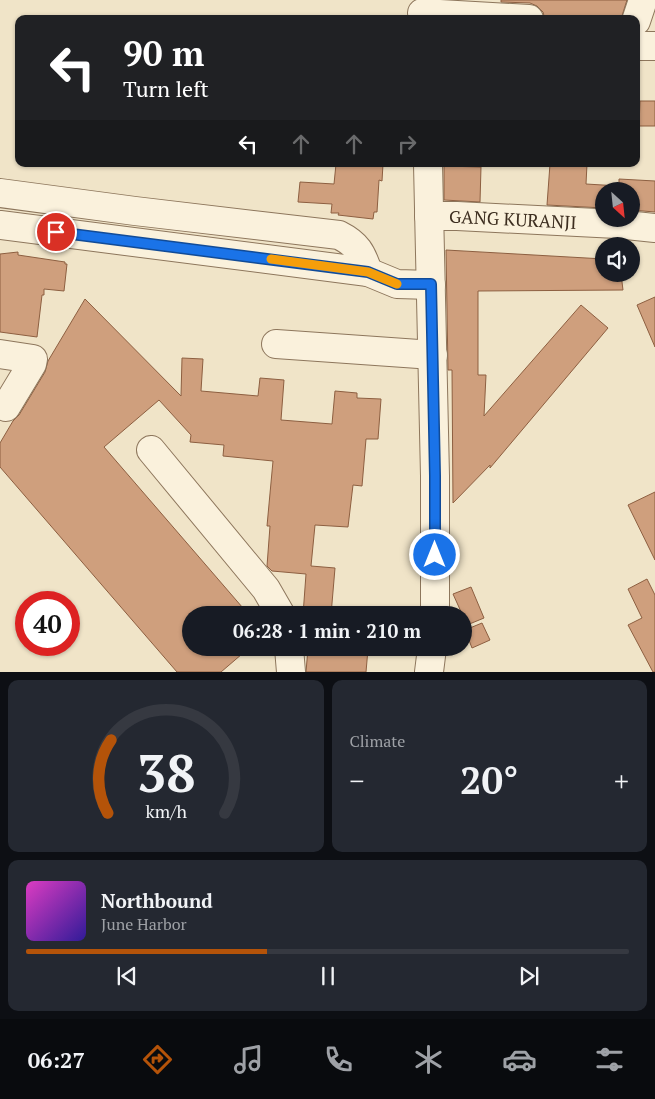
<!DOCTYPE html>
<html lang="en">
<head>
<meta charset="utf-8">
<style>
	body { margin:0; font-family:"PT Serif",serif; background:#242831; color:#f1f3f6; height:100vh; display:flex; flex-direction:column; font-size:19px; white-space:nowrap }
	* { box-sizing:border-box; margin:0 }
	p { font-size:16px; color:#9ea1a6 }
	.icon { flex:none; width:28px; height:28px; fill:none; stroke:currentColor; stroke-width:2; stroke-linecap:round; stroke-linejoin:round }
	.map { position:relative; height:672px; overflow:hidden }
	.details { display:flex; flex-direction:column; gap:8px; padding:8px; background:#0d0f14; flex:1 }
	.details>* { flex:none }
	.guide { position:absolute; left:15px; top:15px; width:625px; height:152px; border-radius:10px; box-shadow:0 1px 4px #0004; background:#202124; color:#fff; overflow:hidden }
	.needle { width:32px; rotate:153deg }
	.tools { position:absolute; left:595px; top:182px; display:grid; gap:10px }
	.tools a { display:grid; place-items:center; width:45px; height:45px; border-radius:50%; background:#171b24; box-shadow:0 1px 4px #0004; font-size:25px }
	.speed { position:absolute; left:15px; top:591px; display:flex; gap:10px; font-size:25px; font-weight:700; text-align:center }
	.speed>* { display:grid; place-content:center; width:65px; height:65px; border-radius:50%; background:#171b24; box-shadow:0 1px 4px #0004; line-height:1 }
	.speed .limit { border:8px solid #d22; background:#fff; color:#111 }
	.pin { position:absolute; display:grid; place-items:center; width:42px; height:42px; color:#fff; margin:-21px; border:2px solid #fff; border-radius:50%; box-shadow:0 1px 5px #0007 }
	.me { position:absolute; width:55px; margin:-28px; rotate:0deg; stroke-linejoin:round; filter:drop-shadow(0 0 4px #0008) }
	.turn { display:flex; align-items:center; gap:18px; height:105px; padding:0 25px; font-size:22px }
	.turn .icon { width:65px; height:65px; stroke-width:2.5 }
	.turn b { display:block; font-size:35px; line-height:42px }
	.lanes { display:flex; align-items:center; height:48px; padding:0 25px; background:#0003; justify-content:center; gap:25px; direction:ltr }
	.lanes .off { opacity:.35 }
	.big { font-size:38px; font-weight:700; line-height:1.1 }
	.details .widget { flex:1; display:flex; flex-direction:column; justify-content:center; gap:8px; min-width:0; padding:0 18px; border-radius:10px; background:#242831 }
	.details .dial { align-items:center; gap:0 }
	.dial svg { height:130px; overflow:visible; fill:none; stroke:#363941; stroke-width:7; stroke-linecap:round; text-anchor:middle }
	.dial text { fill:#f1f3f6; stroke:none }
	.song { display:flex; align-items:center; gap:15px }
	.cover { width:60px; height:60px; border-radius:8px; background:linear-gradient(135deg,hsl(310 70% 55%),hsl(250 70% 35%)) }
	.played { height:5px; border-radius:2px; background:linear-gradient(90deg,#b45309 40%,#363941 40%) }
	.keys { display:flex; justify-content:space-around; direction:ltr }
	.heat { display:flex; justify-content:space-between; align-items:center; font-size:28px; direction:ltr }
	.details .tiles { flex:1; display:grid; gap:8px; grid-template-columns:1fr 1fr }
	.widget:last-child { grid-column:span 2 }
	.trip { position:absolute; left:182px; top:606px; width:290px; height:50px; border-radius:25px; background:#171b24; box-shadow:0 1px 4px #0004; font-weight:700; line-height:50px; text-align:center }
	.dock { display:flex; height:80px; justify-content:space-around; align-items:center; background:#090b0e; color:#9ea1a6 }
	.dock .icon { width:35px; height:35px }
	.dock .selected { color:#b45309 }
	.dock b { font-size:22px; color:#f1f3f6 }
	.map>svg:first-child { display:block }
</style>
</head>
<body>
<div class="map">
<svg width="655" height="672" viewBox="0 0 655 672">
	<rect width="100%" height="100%" fill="#f0e4c8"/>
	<path fill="#cf9f7d" stroke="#8d5f41" d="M501,0H627L621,19L544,16L543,12L537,6L530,3L501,2Z
		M640,101H655V126H639Z
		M336,164H383L382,181L379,180L377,212H374L373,219L338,215L339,213H331L332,204L298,202L300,182L334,184Z
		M550,164H587L586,184L619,186V179L655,181V212L631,210V191H604V208L547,205Z
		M444,166L481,167L480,202L444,200Z
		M446,250L604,259V274H621L623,290L478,291V375H486L484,416L581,305L608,328L490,468V465L453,503L452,370H448Z
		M18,252V255L65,262V264H67L64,291L44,289V295H42L37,337L0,332V254Z
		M655,297V347L637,305Z
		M85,299L181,396L182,358L203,359L201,391L258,396L260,378L284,380L281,420L332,424L335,391L357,393V398L381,399L378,439H366L362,486L353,485L348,527L315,525L311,566L335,568L331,615H303L306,574L272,571L267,566L270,526H267L273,461L223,456L224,445L190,442L191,435L159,400L104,447L249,615H191V648H249L221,672H177L0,467V443L13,421L19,415L45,372L48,361Z
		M655,492V560L628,505Z
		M647,579L655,595V672H653L628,625L642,618L628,589Z
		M471,587L484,618L467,625L453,594Z
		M482,623L490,640L472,648L465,630Z
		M308,648L368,649L366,672H306Z"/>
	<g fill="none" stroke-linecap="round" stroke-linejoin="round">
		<defs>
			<g id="minor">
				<path d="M422,13L529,19"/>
				<path d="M636,21L643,0"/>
				<path d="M636,46H655"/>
				<path d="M428,164L435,476V615"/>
				<path d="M0,193L135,211L339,235C357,244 362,253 368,272"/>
				<path id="s1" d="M429,216H457L617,224L655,228"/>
				<path d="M0,225L368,272L397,284L431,285"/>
				<path d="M276,344L433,355"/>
				<path d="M0,354L33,359L32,364L6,407"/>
				<path d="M151,450L266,589L281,615"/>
				<path d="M289,648L291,672"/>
				<path d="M429,672L432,648"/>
			</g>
		</defs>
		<use href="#minor" stroke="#8d765c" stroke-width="30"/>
		<use href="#minor" stroke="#faf1dc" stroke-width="28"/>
	</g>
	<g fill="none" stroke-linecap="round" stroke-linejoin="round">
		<defs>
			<path id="route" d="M56,232L368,272L397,284H431L435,476V555"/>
		</defs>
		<use href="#route" stroke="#114b97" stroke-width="12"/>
		<use href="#route" stroke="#1a73e8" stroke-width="9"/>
		<path stroke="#f59e0b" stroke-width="9" d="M271,259L368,272L397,284"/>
	</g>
	<g text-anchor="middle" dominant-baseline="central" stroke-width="5" stroke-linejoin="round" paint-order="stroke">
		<g font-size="18" fill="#3d2e20" stroke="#f7eed8">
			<text stroke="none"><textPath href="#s1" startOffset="84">GANG KURANJI</textPath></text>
		</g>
	</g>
</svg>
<div class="tools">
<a><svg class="needle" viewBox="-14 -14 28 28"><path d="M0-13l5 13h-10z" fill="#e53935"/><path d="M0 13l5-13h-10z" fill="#9ea1a6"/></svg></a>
<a><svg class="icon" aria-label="sound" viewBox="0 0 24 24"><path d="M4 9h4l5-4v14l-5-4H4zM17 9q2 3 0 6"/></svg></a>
</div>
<div class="speed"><div class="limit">40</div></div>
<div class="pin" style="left:56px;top:232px;background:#d93025"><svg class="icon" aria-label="arrive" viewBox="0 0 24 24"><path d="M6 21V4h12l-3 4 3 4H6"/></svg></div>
<svg class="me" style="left:435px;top:555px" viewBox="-20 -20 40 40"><circle r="17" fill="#1a73e8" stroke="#fff" stroke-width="3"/><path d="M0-11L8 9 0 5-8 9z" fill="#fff"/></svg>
<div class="trip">06:28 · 1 min · 210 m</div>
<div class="guide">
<div class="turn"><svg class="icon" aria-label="left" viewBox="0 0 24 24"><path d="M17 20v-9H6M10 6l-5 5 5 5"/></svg><div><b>90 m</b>Turn left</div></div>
<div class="lanes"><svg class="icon" aria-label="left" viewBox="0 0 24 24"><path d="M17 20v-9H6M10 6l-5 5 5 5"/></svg><svg class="icon off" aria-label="ahead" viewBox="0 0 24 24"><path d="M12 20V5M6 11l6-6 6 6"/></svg><svg class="icon off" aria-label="ahead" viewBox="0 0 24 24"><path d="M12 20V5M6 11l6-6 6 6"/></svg><svg class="icon off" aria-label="right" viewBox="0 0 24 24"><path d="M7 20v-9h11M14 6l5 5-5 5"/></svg></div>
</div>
</div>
<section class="details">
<div class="tiles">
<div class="widget dial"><svg viewBox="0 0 100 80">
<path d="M14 69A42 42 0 1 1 86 69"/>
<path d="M14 69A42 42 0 0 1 16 24" stroke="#b45309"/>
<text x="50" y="56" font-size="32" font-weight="700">38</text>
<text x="50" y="72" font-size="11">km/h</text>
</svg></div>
<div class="widget"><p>Climate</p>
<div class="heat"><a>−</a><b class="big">20°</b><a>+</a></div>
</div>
<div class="widget">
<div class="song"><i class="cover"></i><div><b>Northbound</b><p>June Harbor</p></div></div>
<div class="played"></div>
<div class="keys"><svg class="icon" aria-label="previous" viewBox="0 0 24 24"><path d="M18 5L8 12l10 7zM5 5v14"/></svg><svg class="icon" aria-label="pause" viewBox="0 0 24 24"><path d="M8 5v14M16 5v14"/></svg><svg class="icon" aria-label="next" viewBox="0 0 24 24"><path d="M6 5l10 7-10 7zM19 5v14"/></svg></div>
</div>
</div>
</section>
<nav class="dock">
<b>06:27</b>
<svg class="icon selected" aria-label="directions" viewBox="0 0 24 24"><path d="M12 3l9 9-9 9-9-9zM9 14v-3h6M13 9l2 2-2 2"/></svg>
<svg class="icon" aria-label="music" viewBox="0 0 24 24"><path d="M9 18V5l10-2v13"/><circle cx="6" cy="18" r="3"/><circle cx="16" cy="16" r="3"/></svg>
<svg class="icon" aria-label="phone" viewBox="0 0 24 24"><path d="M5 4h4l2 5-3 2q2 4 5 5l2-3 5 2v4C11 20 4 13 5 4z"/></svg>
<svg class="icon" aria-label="climate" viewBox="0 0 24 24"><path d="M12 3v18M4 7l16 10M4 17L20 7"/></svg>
<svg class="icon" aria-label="car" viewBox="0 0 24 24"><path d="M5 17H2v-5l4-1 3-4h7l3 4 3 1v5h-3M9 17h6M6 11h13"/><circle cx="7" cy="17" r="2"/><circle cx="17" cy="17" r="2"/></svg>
<svg class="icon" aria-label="filters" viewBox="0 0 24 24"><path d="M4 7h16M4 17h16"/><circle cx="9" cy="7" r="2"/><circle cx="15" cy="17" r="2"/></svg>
</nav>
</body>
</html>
